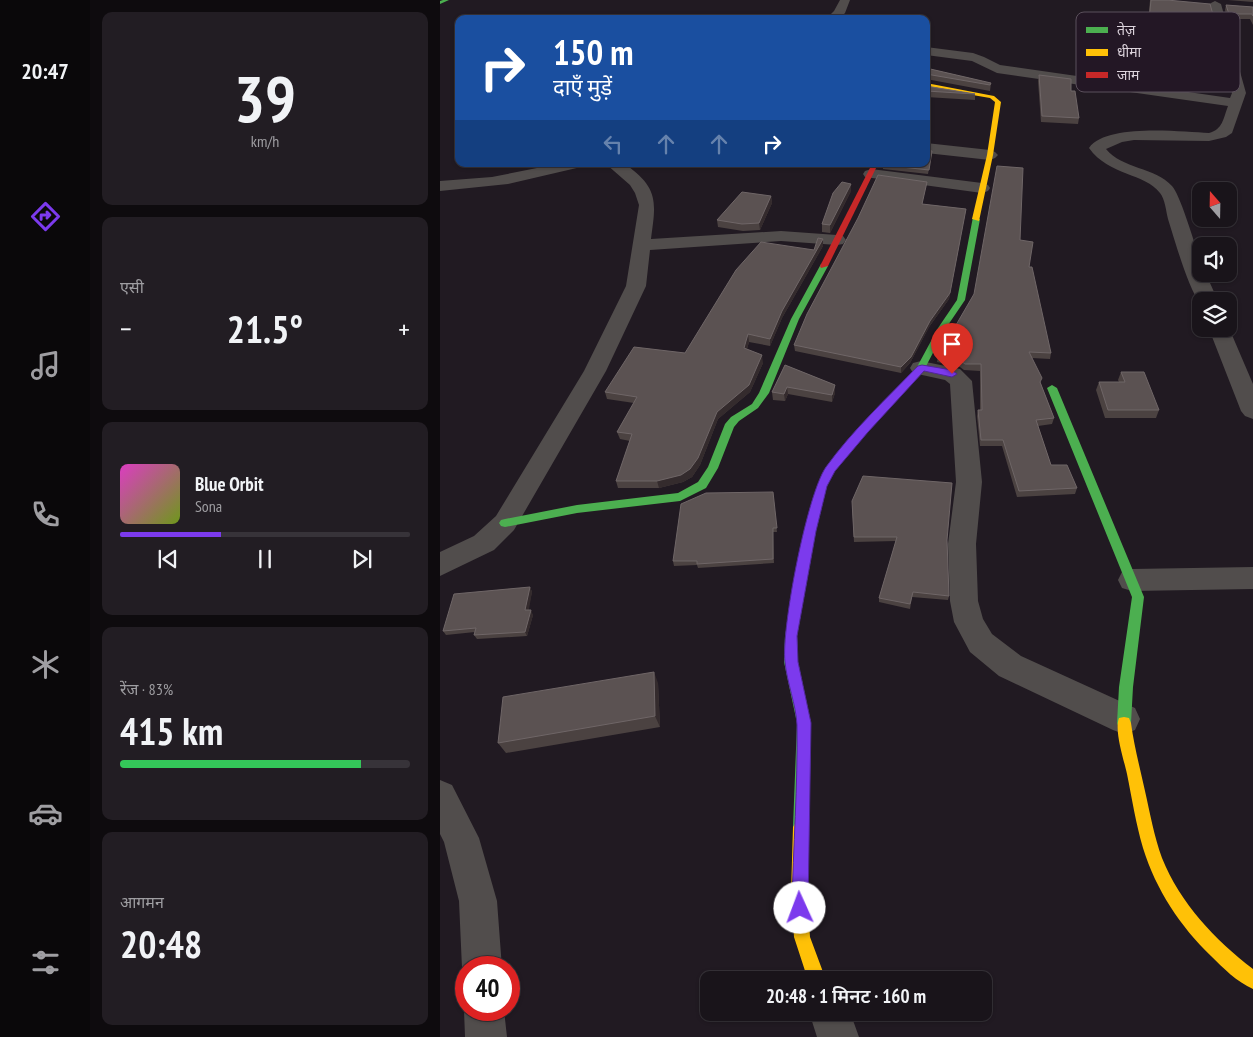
<!DOCTYPE html>
<html lang="hi">
<head>
<meta charset="utf-8">
<style>
	body { margin:0; font-family:"PT Sans Narrow","Noto Sans Devanagari",sans-serif; background:#221d23; color:#f1f3f6; height:100vh; display:flex; flex-direction:column; font-size:19px; white-space:nowrap }
	* { box-sizing:border-box; margin:0 }
	p { font-size:16px; color:#9f9ea2 }
	.icon { flex:none; width:28px; height:28px; fill:none; stroke:currentColor; stroke-width:2; stroke-linecap:round; stroke-linejoin:round }
	.map { position:relative; flex:1; overflow:hidden }
	.drawer { display:flex; flex-direction:column; gap:12px; padding:12px; background:#0e0b0e; width:350px }
	.drawer>* { flex:none }
	.guide { position:absolute; left:15px; top:15px; width:475px; height:152px; border-radius:10px; box-shadow:0 1px 4px #0004,0 0 0 1px #373339; background:#1a4fa0; color:#fff; overflow:hidden }
	.needle { width:32px; rotate:340deg }
	.buttons { position:absolute; left:752px; top:182px; display:grid; gap:10px }
	.buttons a { display:grid; place-items:center; width:45px; height:45px; border-radius:10px; background:#19141a; box-shadow:0 1px 4px #0004,0 0 0 1px #373339; font-size:25px }
	.speed { position:absolute; left:15px; top:956px; display:flex; gap:10px; font-size:25px; font-weight:700; text-align:center }
	.speed>* { display:grid; place-content:center; width:65px; height:65px; border-radius:50%; background:#19141a; box-shadow:0 1px 4px #0004,0 0 0 1px #373339; line-height:1 }
	.speed .limit { border:8px solid #d22; background:#fff; color:#111 }
	.pin { position:absolute; display:grid; place-items:center; width:42px; height:42px; color:#fff; margin:-51px -21px; border-radius:50% 50% 50% 0; rotate:-45deg; box-shadow:0 0 5px #0007 }
	.pin .icon { rotate:45deg }
	.me { position:absolute; width:55px; margin:-28px; rotate:358deg; stroke-linejoin:round; filter:drop-shadow(0 0 4px #0008) }
	.turn { display:flex; align-items:center; gap:18px; height:105px; padding:0 15px; font-size:22px }
	.turn .icon { width:65px; height:65px; stroke-width:2.5 }
	.turn b { display:block; font-size:35px; line-height:42px }
	.lanes { display:flex; align-items:center; height:48px; padding:0 15px; background:#0003; justify-content:center; gap:25px; direction:ltr }
	.lanes .off { opacity:.35 }
	.big { font-size:38px; font-weight:600; line-height:1.1 }
	.drawer .card { flex:1; display:flex; flex-direction:column; justify-content:center; gap:8px; min-width:0; padding:0 18px; border-radius:10px; background:#221d23 }
	.drawer .dial { align-items:center; gap:0 }
	.dial b { font-size:65px; line-height:1 }
	.song { display:flex; align-items:center; gap:15px }
	.cover { width:60px; height:60px; border-radius:8px; background:linear-gradient(135deg,hsl(310 70% 55%),hsl(80 70% 35%)) }
	.played { height:5px; border-radius:2px; background:linear-gradient(90deg,#7c3aed 35%,#373339 35%) }
	.keys { display:flex; justify-content:space-around; direction:ltr }
	.heat { display:flex; justify-content:space-between; align-items:center; font-size:28px; direction:ltr }
	.charge { height:8px; border-radius:4px; background:linear-gradient(90deg,#34c759 83%,#373339 0) }
	.trip { position:absolute; left:260px; top:971px; width:292px; height:50px; border-radius:10px; background:#19141a; box-shadow:0 1px 4px #0004,0 0 0 1px #373339; font-weight:600; line-height:50px; text-align:center }
	main { display:flex; flex:1; min-height:0 }
	.tab-bar { display:flex; flex-direction:column; width:90px; justify-content:space-around; align-items:center; background:#0a080a; color:#9f9ea2 }
	.tab-bar .icon { width:35px; height:35px }
	.tab-bar .current { color:#7c3aed }
	.tab-bar b { font-size:22px; color:#f1f3f6 }
	.map>svg:first-child { display:block }
</style>
</head>
<body>
<main>
<nav class="tab-bar">
<b>20:47</b>
<svg class="icon current" aria-label="directions" viewBox="0 0 24 24"><path d="M12 3l9 9-9 9-9-9zM9 14v-3h6M13 9l2 2-2 2"/></svg>
<svg class="icon" aria-label="music" viewBox="0 0 24 24"><path d="M9 18V5l10-2v13"/><circle cx="6" cy="18" r="3"/><circle cx="16" cy="16" r="3"/></svg>
<svg class="icon" aria-label="phone" viewBox="0 0 24 24"><path d="M5 4h4l2 5-3 2q2 4 5 5l2-3 5 2v4C11 20 4 13 5 4z"/></svg>
<svg class="icon" aria-label="climate" viewBox="0 0 24 24"><path d="M12 3v18M4 7l16 10M4 17L20 7"/></svg>
<svg class="icon" aria-label="car" viewBox="0 0 24 24"><path d="M5 17H2v-5l4-1 3-4h7l3 4 3 1v5h-3M9 17h6M6 11h13"/><circle cx="7" cy="17" r="2"/><circle cx="17" cy="17" r="2"/></svg>
<svg class="icon" aria-label="filters" viewBox="0 0 24 24"><path d="M4 7h16M4 17h16"/><circle cx="9" cy="7" r="2"/><circle cx="15" cy="17" r="2"/></svg>
</nav>
<section class="drawer">
<div class="card dial"><b>39</b><p>km/h</p></div>
<div class="card"><p>एसी</p>
<div class="heat"><a>−</a><b class="big">21.5°</b><a>+</a></div>
</div>
<div class="card">
<div class="song"><i class="cover"></i><div><b>Blue Orbit</b><p>Sona</p></div></div>
<div class="played"></div>
<div class="keys"><svg class="icon" aria-label="previous" viewBox="0 0 24 24"><path d="M18 5L8 12l10 7zM5 5v14"/></svg><svg class="icon" aria-label="pause" viewBox="0 0 24 24"><path d="M8 5v14M16 5v14"/></svg><svg class="icon" aria-label="next" viewBox="0 0 24 24"><path d="M6 5l10 7-10 7zM19 5v14"/></svg></div>
</div>
<div class="card"><p>रेंज · 83%</p><b class="big">415 km</b><div class="charge"></div></div>
<div class="card"><p>आगमन</p><b class="big">20:48</b></div>
</section>
<div class="map">
<svg width="813" height="1037" viewBox="0 0 813 1037">
	<rect width="100%" height="100%" fill="#211a22"/>
	<g fill="none" stroke-linecap="round" stroke-linejoin="round">
		<path fill="#514d4c" fill-rule="evenodd" d="M400,0H410L405,13L399,19H386L394,11Z
			M775,1L781,4L806,93L792,133L786,137L769,141L694,140L682,142L666,149C682,169 715,167 732,186C741,196 755,246 761,262V274H766L778,301H761V305C748,288 735,241 728,219C726,211 725,199 720,193C705,173 669,176 649,148C667,123 741,132 769,133C783,129 783,119 788,106L557,73L532,61L486,55V47L533,53L544,57L560,65L790,98L792,93L769,4Z
			M486,143L550,150L555,152L558,155L555,158L550,160L486,153Z
			M117,164H143L141,167L68,184L0,191V181L52,177Z
			M166,164H185C219,188 216,202 211,239L341,231L397,235L403,236L406,240L403,244L397,245L341,241L210,250L206,286L166,371L74,530L54,550L0,576V552L34,536L56,516L144,371L186,286L199,205L195,193L190,185Z
			M431,169L542,183L548,185L550,188L548,191L542,193L425,177L423,174L425,171Z
			M789,328L813,384V419L805,416L801,411L769,329Z
			M481,361L520,369L532,381L542,482L536,544L538,601L543,619L552,634L581,656L695,708L700,719L695,730L684,734L673,730L559,676L530,652L514,622L510,601L508,544L516,482L510,384L505,380L473,373L470,368L473,363Z
			M813,567V589L692,591L682,588L678,580L682,572L692,569Z
			M0,780L12,785L39,838L57,901L62,968H26V978L22,968L19,901L4,842L0,834Z
			M26,1004V1010H64L67,1037H25L24,1010Z
			M369,1012H410L419,1037H377Z"/>
		<path fill="#4caf50" fill-rule="evenodd" d="M3,0H9L0,4V1Z
			M533,217L540,219L525,300L506,328L484,370L428,431L394,472L387,486L376,531L357,636L358,662L371,723L369,827L366,832L361,835L356,832L353,827L357,723L344,662L345,636L364,531L377,486L386,467L420,427L477,367L498,328L517,300Z
			M381,264L388,266L359,319L329,393L318,408L299,421L294,427L278,468L266,488L240,501L137,513L65,527L61,526L59,523L61,520L65,519L137,505L238,493L258,482L268,467L285,424L291,417L312,404L319,393L351,319Z
			M612,385L617,388L704,597L693,687L691,723L689,728L684,729L679,728L677,723L679,687L692,597L607,388Z"/>
		<path fill="#ffc107" fill-rule="evenodd" d="M486,83L554,96L561,102L553,155L539,221L532,219L547,155L555,102L550,98L486,87Z
			M684,717L689,718L691,723C694,746 700,768 705,791C710,813 714,836 722,858C740,903 775,940 813,969V989C797,982 783,968 771,956C740,926 716,890 703,848C696,824 692,799 687,774C684,760 674,731 679,718Z
			M361,819L366,822L369,827L367,893L370,937L386,980H368L354,937L351,893L353,827L356,822Z"/>
		<path fill="#c62828" fill-rule="evenodd" d="M432,164H438L388,266L381,268L380,266Z"/>
	</g>
	<path fill="#4b4241" d="M710,0H727L779,36L777,42L745,39L740,61L705,57Z
		M788,0H813V2Z
		M786,5L813,7V25L810,19H787L785,10Z
		M486,68L551,83L550,91L486,79Z
		M599,75L631,91L639,118L638,124L601,122L598,81Z
		M486,86L535,94V100L486,97Z
		M492,151L488,174L443,169V165Z
		M487,182L482,204L526,209L509,299L489,327L470,363L461,373L355,351L354,345Z
		M411,191L390,233L382,232V224Z
		M331,196L332,203L320,230L303,231L278,227L277,220Z
		M383,239V246L342,318L330,346L309,342L307,349L323,363L310,392L278,419L260,465L252,477L243,482L219,488H178L176,481L190,441L180,439L177,432L194,403L167,399L165,392L245,353L374,250Z
		M580,240L589,267L611,353L610,359L592,358L601,384L614,418L612,424L598,426L611,465L637,488L635,494L577,497L562,446H540L537,416L538,410H540V371L524,370L520,367L497,362L498,356Z
		M345,365L395,385V393L392,402L348,394L345,401L333,400L332,392Z
		M681,372L719,410L716,418H665L656,390L659,382H679L678,380Z
		M333,492L337,532H333L334,563L258,568L257,565L234,566L233,561Z
		M412,506L507,540L509,596L508,600L472,597L470,609L439,602V598L456,541L414,542Z
		M90,587L92,592L88,610L93,615L87,636L37,639L34,635L35,632L6,635L3,631Z
		M218,683L220,727L66,753L58,743Z"/>
	<path fill="#342b2d" d="M411,184V191L390,233V225Z
		M331,196L332,203L320,230L319,223Z
		M526,209L509,299L489,327L470,363L461,373V367L490,321Z
		M383,239V246L342,318L330,346V339L342,311Z
		M308,334L309,342L305,355L304,348Z
		M322,355L323,363L310,392L278,419L260,465L252,477L243,482L219,488L217,481L277,412Z
		M395,385V393L392,402V395Z
		M347,387L348,394L345,401L344,394Z
		M90,587L92,592L88,615L85,610Z
		M91,610L93,615L87,636L85,632Z
		M214,672L218,683L220,727L215,716Z"/>
	<path fill="#5b5252" stroke="#6f6667" d="M711,0H727L770,4L779,36L746,34L742,55L706,51Z
		M786,5L813,7V16L812,14H789Z
		M486,68L551,83L550,85L486,74Z
		M599,75L631,79V91H635L639,118L602,116Z
		M486,86L535,94L486,91Z
		M486,150L492,151L489,170L443,165V164H486Z
		M557,166L583,168L580,240L593,242L589,267H592L611,353L589,352L602,378L600,382L614,418L596,420L611,465H627L637,488L579,491L563,440H541L538,410H542L541,364H525L521,361L498,356L534,294Z
		M438,175L487,182L482,204L526,209L510,293L490,321L471,357L461,367L354,345L367,314L418,218Z
		M402,182L411,184L390,225L382,224L393,193Z
		M302,192L331,196L319,223L302,224L277,220Z
		M378,238L383,239L342,311L330,339L308,334L304,348L322,355L309,385L277,412L258,458L250,469L241,475L217,481H176L192,434L177,432L197,397L165,392L194,347L245,353L296,270L321,242L374,250Z
		M345,365L395,385L392,395L347,387L344,394L332,392Z
		M681,372H704L719,410H668L659,382H685Z
		M423,476L512,483L507,540L509,596L473,592L470,604L439,598L457,537H414L412,501Z
		M333,492L337,528H333V559L257,564V561H233L241,504L266,493Z
		M90,587L85,610H91L85,632L34,635L36,628L3,631L14,594Z
		M214,672L215,716L58,743L63,697Z"/>
	<path fill="#7c3aed" stroke="#51269a" d="M482,365L512,370L517,374L512,377L484,371L428,432L395,471L387,486L376,531L357,636L358,662L371,723L368,908L366,913L360,916L354,913L352,908C353,847 358,786 357,725C356,704 347,683 345,662C341,629 367,494 386,467C411,432 448,397 478,366Z"/>
	<rect x="636" y="12" width="164" height="80" rx="8" fill="#231725" stroke="#5b505c" stroke-width="1"/>
	<rect x="646" y="27" width="22" height="6" fill="#4caf50"/>
	<rect x="646" y="49" width="22" height="7" fill="#ffc107"/>
	<rect x="646" y="72" width="22" height="6" fill="#c62828"/>
	<g font-size="14" fill="#ddd4dd">
		<text x="677" y="35">तेज़</text>
		<text x="677" y="57">धीमा</text>
		<text x="677" y="80">जाम</text>
	</g>
</svg>
<div class="buttons">
<a><svg class="needle" viewBox="-14 -14 28 28"><path d="M0-13l5 13h-10z" fill="#e53935"/><path d="M0 13l5-13h-10z" fill="#9f9ea2"/></svg></a>
<a><svg class="icon" aria-label="sound" viewBox="0 0 24 24"><path d="M4 9h4l5-4v14l-5-4H4zM17 9q2 3 0 6"/></svg></a>
<a><svg class="icon" aria-label="layers" viewBox="0 0 24 24"><path d="M12 4l9 5-9 5-9-5zM3 14l9 5 9-5"/></svg></a>
</div>
<div class="speed"><div class="limit">40</div></div>
<div class="pin" style="left:512px;top:374px;background:#d93025"><svg class="icon" aria-label="arrive" viewBox="0 0 24 24"><path d="M6 21V4h12l-3 4 3 4H6"/></svg></div>
<svg class="me" style="left:360px;top:908px" viewBox="-20 -20 40 40"><circle r="19" fill="#fff"/><path d="M0-13L10 11 0 6-10 11z" fill="#7c3aed"/></svg>
<div class="trip">20:48 · 1 मिनट · 160 m</div>
<div class="guide">
<div class="turn"><svg class="icon" aria-label="right" viewBox="0 0 24 24"><path d="M7 20v-9h11M14 6l5 5-5 5"/></svg><div><b>150 m</b>दाएँ मुड़ें</div></div>
<div class="lanes"><svg class="icon off" aria-label="left" viewBox="0 0 24 24"><path d="M17 20v-9H6M10 6l-5 5 5 5"/></svg><svg class="icon off" aria-label="ahead" viewBox="0 0 24 24"><path d="M12 20V5M6 11l6-6 6 6"/></svg><svg class="icon off" aria-label="ahead" viewBox="0 0 24 24"><path d="M12 20V5M6 11l6-6 6 6"/></svg><svg class="icon" aria-label="right" viewBox="0 0 24 24"><path d="M7 20v-9h11M14 6l5 5-5 5"/></svg></div>
</div>
</div>
</main>
</body>
</html>
